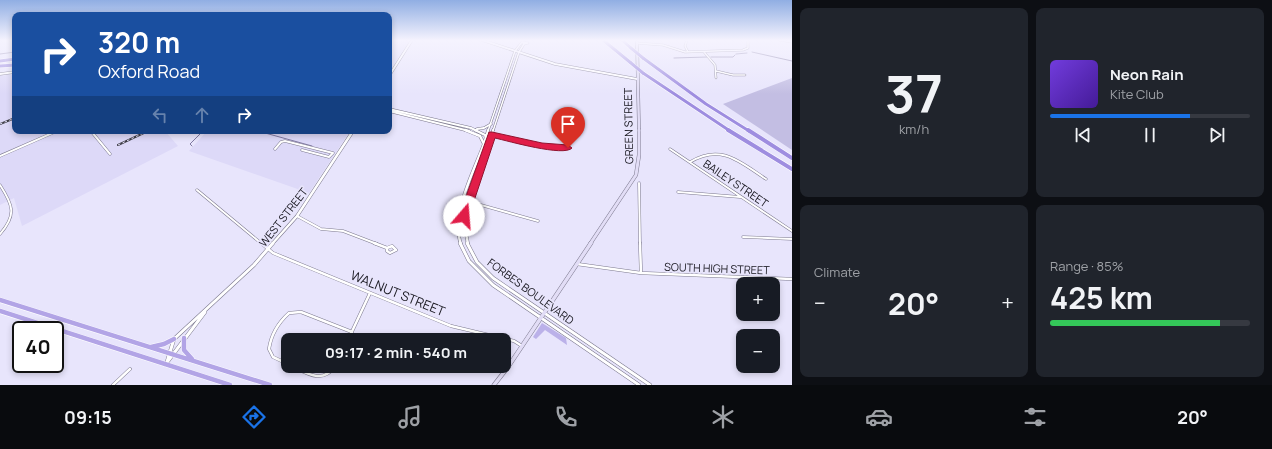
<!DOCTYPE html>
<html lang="en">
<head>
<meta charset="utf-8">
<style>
	body { margin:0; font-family:Manrope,sans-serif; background:#20242c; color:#f1f3f6; height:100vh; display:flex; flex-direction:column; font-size:15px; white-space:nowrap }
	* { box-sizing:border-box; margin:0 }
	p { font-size:13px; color:#9ea1a6 }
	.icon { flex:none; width:22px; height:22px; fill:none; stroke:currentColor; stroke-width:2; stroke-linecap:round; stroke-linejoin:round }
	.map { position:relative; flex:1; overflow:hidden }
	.drawer { display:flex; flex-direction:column; gap:8px; padding:8px; background:#0d0f14; width:480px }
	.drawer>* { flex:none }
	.top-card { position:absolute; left:12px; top:12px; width:380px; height:122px; border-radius:8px; box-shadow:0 2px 6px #0003; background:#1a4fa0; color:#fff; overflow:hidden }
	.tools { position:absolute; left:736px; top:277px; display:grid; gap:8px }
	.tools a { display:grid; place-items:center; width:44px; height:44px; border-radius:8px; background:#171b24; box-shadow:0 2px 6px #0003; font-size:20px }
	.speed { position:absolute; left:12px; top:321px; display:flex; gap:8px; font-size:20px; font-weight:700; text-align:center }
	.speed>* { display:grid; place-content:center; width:52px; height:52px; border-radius:50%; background:#171b24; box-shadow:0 2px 6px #0003; line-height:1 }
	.speed .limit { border:2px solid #111; border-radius:6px; background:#fff; color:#111 }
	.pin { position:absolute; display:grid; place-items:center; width:34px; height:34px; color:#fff; margin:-41px -17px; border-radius:50% 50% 50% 0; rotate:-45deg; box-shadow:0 0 4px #0007 }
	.pin .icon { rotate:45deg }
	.me { position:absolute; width:44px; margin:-22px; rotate:18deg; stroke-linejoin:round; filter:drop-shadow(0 0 3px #0008) }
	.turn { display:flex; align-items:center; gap:14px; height:84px; padding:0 20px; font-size:18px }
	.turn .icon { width:52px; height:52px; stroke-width:2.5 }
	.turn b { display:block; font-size:28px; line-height:34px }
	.lanes { display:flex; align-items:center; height:38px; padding:0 20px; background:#0003; justify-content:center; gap:20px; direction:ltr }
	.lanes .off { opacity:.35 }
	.big { font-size:30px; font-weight:700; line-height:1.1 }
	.drawer .card { flex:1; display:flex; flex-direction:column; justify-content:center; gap:6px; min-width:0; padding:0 14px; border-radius:8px; background:#20242c }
	.drawer .dial { align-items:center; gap:0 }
	.dial b { font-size:52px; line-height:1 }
	.song { display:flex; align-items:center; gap:12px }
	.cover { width:48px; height:48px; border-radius:6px; background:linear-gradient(135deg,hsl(260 70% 55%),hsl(260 70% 35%)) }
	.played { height:4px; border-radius:2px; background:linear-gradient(90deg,#1a73e8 70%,#363941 70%) }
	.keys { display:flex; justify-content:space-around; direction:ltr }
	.heat { display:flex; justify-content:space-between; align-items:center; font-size:22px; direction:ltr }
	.charge { height:6px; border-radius:3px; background:linear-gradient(90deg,#34c759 85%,#363941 0) }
	.drawer .tiles { flex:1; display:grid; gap:8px; grid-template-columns:repeat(2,1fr) }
	.trip { position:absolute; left:281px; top:333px; width:230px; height:40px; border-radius:8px; background:#171b24; box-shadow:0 2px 6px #0003; font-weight:700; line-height:40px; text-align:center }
	.menu { display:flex; height:64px; justify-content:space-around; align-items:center; background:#090b0e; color:#9ea1a6 }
	.menu .icon { width:28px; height:28px }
	.menu .current { color:#1a73e8 }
	.menu b { font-size:18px; color:#f1f3f6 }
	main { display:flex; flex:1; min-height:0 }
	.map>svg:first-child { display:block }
</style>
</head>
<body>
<main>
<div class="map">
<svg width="792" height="385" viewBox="0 0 792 385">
	<rect width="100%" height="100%" fill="#e8e5fc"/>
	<path fill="#ddd9f8" d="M389,40H410L389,72Z
		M15,74V131H165L178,146L22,226L14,198L0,205V76Z
		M207,131H350L309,193L189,151Z"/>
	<path fill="#c3bee3" d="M792,78V150L723,104Z"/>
	<path fill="#bbb1e9" d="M542,323L566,338L567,345L545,330L536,339L533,337Z"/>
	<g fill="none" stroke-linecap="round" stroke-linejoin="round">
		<path stroke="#817aa3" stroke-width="1" d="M752,52L792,61
			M0,54L15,52
			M736,54L747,53
			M711,57H733L735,55
			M674,58L707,57
			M258,131L312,146
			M192,146L190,144L203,131"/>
		<defs>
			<path id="minor-far2" d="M687,40L685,46L688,52
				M780,40L792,42
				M522,42L528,43L524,44Z
				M637,43L663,45L685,52L743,50L748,48V40
				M704,52L715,65L716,78
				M716,71L733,75H745
				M488,131L515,51L522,42
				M493,131L519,52L524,44"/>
			<path id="minor-far1" d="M91,131L110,154
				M487,134L543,146L568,148
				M484,143L488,130
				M489,143L493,130
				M275,149L281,142L285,141L333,153L329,157L302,150
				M670,149L792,231
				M0,156L57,131
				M690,162C721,143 740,162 766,179
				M639,183L640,244
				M0,185C13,205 17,215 0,234
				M197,190L262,244
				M678,192L740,197
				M463,200L538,221
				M297,216L321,229L343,231L377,244
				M743,237L792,239"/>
			<path id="minor" d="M261,243L273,253L451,326L514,341L522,346
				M374,243L387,248
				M640,243L641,273
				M392,246L396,250L390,253L387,251V248Z
				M577,264L641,273L792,279
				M348,340L370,293
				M288,364L273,357L269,349C271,335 279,322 289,313L301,312L352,332
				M292,366C308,374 322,384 336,366
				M113,385L130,369"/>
			<path id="tertiary-far2" d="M482,40L555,64L637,79
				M0,74L15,72
				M389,76L412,40
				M389,109L471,128L477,131
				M389,111L469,131
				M477,129L484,128L491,124"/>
			<path id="tertiary-far1" d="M272,244L297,216L353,131
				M461,244C450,216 474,171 484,144L480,136L465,130
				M468,244C459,208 477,177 489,144L485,135L475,130"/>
			<path id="tertiary" d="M460,243L469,261L493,285L639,385
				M467,243L477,262L493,278L650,385
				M168,361L205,312
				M166,365L174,339L254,265L273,243"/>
			<path id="secondary-far2" d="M637,40L639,131"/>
			<path id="secondary-far1" d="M590,244L636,175L639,155V130"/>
			<path id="secondary" d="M494,385L508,367L591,243"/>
			<path id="trunk" d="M0,300L270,385
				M0,311L230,385
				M184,338V350L192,359
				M151,347L164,344L174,339"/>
			<path id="motorway-far1" d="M603,40L631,63
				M622,40L631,48
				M643,58L706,104L749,131
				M0,61L15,59
				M0,66L15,65
				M643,73L730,131"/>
			<path id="motorway" d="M728,130L792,169
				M748,130L792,158"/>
		</defs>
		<use href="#minor-far2" stroke="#7c798e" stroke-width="2.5"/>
		<use href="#minor-far1" stroke="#7c798e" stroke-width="3"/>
		<use href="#minor" stroke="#7c798e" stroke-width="3.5"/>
		<use href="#tertiary-far2" stroke="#7c798e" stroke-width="3"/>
		<use href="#tertiary-far1" stroke="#7c798e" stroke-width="3.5"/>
		<use href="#tertiary" stroke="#7c798e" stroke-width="4"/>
		<use href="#secondary-far2" stroke="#7c798e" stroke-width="3.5"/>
		<use href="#secondary-far1" stroke="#7c798e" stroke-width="4"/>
		<use href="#secondary" stroke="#7c798e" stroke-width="4.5"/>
		<use href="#trunk" stroke="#fff" stroke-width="5.5"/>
		<use href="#motorway-far1" stroke="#fff" stroke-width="4"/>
		<use href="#motorway" stroke="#fff" stroke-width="5"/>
		<use href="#minor-far2" stroke="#fff" stroke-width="1.5"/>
		<use href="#minor-far1" stroke="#fff" stroke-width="2"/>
		<use href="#minor" stroke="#fff" stroke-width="2.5"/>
		<use href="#tertiary-far2" stroke="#fff" stroke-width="2"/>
		<use href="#tertiary-far1" stroke="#fff" stroke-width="2.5"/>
		<use href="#tertiary" stroke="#fff" stroke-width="3"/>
		<use href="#secondary-far2" stroke="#e2ddf6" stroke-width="2.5"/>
		<use href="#secondary-far1" stroke="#e2ddf6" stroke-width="3"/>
		<use href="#secondary" stroke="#e2ddf6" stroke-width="3.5"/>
		<use href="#trunk" stroke="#b2a4e6" stroke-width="4.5"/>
		<use href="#motorway-far1" stroke="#9e8de0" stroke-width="3"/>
		<use href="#motorway" stroke="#9e8de0" stroke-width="4"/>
		<defs>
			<path id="rail" d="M0,124L15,118
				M118,145L148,131"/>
		</defs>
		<use href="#rail" stroke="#3d3c46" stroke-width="2"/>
		<use href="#rail" stroke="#e8e5fc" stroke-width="1" stroke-dasharray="2.5" stroke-linecap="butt"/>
		<defs>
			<path id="motorway-bridge" d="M631,48L643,58
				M631,63L643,73"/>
		</defs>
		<use href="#motorway-bridge" stroke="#fff" stroke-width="4" stroke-linecap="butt"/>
		<use href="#motorway-bridge" stroke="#9e8de0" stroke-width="3"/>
	</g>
	<linearGradient id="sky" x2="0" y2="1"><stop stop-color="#90aee3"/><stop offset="0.43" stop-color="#f5f3fe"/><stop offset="1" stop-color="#f5f3fe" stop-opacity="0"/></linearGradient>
	<rect width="792" height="94" fill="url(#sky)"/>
	<path fill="#e11d48" stroke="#92132f" d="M489,132H492L542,143L568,145L572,148C564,157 508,141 495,138L469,216L467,218H461L459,216Z"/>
	<g text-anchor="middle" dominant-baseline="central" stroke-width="3.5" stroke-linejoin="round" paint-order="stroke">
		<g font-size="11" fill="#191820" stroke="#e8e5fc">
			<text transform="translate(628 126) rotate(-91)">GREEN STREET</text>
			<text transform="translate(736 183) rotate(34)">BAILEY STREET</text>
			<text transform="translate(283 217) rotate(-52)">WEST STREET</text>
			<text transform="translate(717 268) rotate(2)">SOUTH HIGH STREET</text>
			<text transform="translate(531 291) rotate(36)">FORBES BOULEVARD</text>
		</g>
		<g font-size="13" fill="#191820" stroke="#e8e5fc">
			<text transform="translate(398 293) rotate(22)">WALNUT STREET</text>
		</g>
	</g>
</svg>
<div class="tools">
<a>+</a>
<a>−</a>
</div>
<div class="speed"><div class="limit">40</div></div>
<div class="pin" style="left:568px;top:148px;background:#d93025"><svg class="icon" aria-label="arrive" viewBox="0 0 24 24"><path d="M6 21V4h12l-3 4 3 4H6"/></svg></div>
<svg class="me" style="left:464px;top:216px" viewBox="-20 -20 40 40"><circle r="19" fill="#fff"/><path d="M0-13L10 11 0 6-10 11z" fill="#e11d48"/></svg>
<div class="trip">09:17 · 2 min · 540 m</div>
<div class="top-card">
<div class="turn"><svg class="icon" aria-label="right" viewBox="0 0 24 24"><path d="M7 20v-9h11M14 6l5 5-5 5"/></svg><div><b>320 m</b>Oxford Road</div></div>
<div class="lanes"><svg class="icon off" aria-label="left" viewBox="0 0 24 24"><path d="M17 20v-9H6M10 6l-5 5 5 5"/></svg><svg class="icon off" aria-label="ahead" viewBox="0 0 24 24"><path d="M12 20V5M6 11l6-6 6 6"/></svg><svg class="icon" aria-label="right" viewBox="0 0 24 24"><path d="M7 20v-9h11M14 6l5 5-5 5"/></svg></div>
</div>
</div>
<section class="drawer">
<div class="tiles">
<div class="card dial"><b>37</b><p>km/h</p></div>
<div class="card">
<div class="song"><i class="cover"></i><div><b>Neon Rain</b><p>Kite Club</p></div></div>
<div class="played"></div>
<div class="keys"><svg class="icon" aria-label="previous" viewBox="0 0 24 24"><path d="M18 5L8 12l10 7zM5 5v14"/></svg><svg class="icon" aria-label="pause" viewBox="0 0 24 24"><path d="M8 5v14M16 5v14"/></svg><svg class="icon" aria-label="next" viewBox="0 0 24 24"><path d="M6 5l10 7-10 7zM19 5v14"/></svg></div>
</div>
<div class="card"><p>Climate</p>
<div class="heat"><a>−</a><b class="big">20°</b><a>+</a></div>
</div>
<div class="card"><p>Range · 85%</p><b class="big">425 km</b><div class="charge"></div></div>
</div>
</section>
</main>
<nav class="menu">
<b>09:15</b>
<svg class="icon current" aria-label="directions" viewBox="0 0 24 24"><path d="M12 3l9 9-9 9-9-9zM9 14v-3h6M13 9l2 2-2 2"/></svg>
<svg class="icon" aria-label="music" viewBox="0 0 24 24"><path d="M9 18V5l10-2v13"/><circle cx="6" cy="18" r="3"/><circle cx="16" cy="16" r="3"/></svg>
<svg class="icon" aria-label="phone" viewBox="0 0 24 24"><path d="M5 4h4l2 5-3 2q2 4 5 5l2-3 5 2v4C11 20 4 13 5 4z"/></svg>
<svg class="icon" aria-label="climate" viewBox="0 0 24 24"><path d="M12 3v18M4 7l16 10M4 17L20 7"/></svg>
<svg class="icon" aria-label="car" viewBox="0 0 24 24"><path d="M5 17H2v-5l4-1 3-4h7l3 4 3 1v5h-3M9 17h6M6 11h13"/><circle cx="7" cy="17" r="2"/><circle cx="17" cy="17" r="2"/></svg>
<svg class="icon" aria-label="filters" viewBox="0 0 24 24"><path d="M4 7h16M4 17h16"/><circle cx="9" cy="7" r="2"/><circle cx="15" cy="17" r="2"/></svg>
<b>20°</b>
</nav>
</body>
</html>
